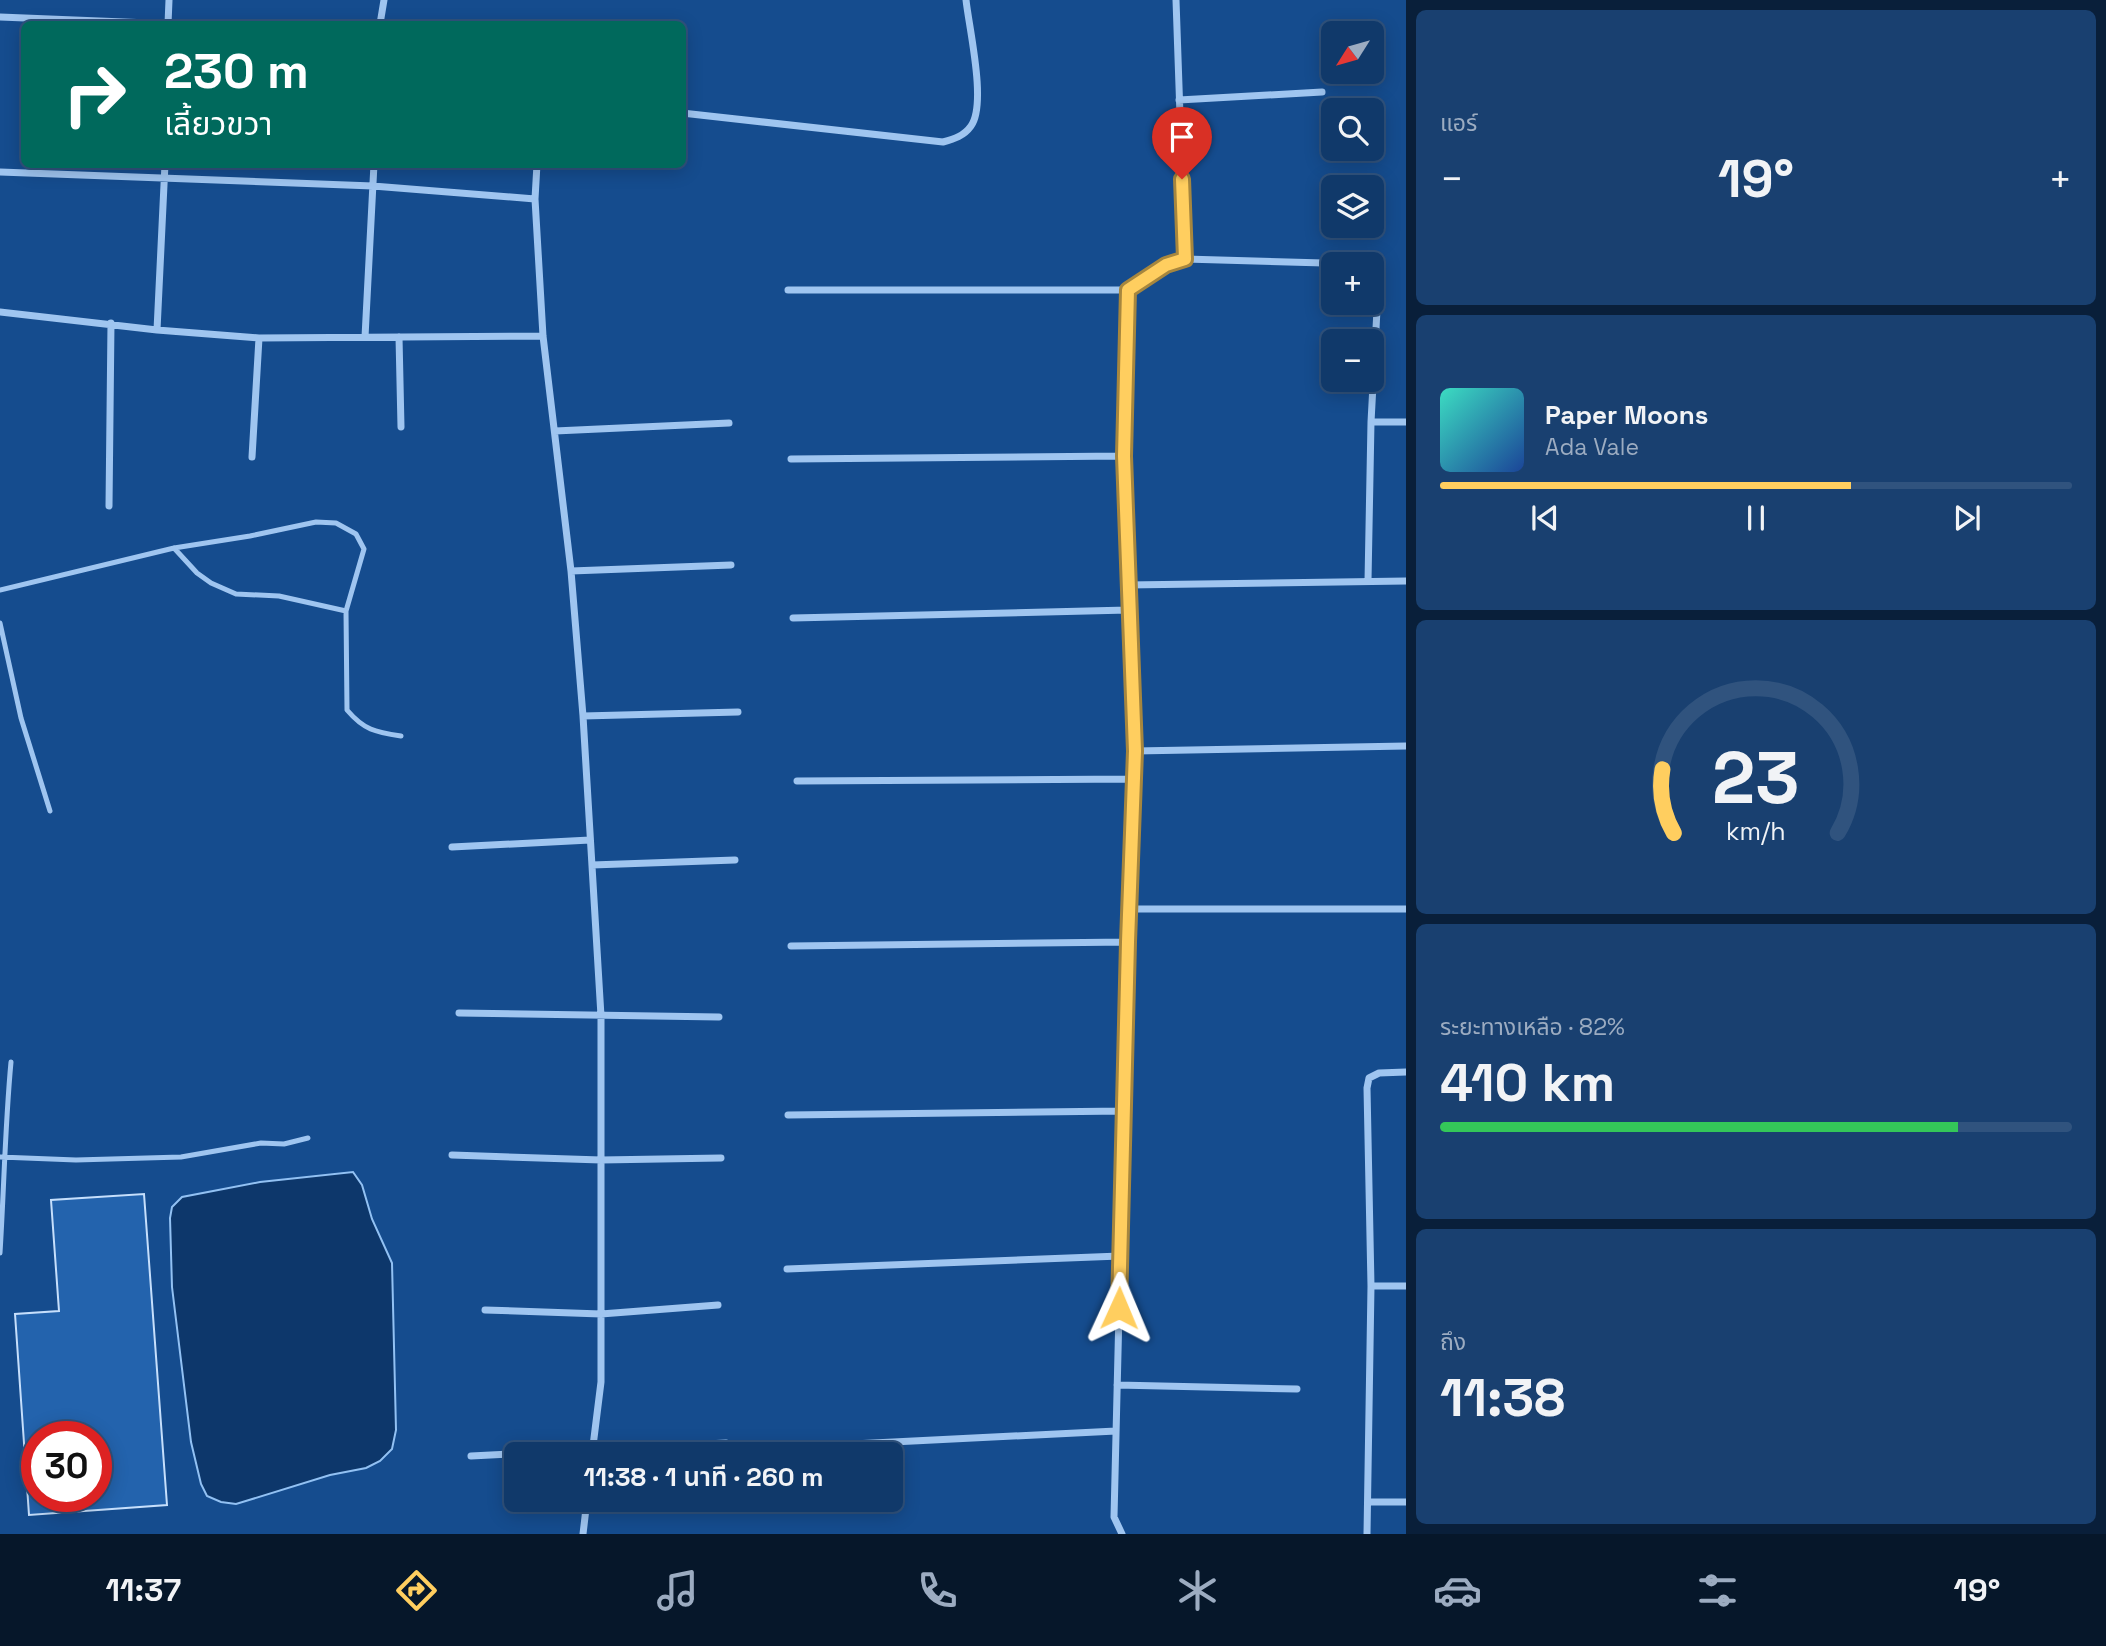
<!DOCTYPE html>
<html lang="th">
<head>
<meta charset="utf-8">
<style>
	body { margin:0; font-family:"Space Grotesk","Noto Sans Thai",sans-serif; background:#194070; color:#f1f3f6; height:100vh; display:flex; flex-direction:column; font-size:26px; white-space:nowrap }
	* { box-sizing:border-box; margin:0 }
	p { font-size:23px; color:#9cacc1 }
	.icon { flex:none; width:38px; height:38px; fill:none; stroke:currentColor; stroke-width:2; stroke-linecap:round; stroke-linejoin:round }
	.map { position:relative; flex:1; overflow:hidden }
	.drawer { display:flex; flex-direction:column; gap:10px; padding:10px; background:#091f3a; width:700px }
	.drawer>* { flex:none }
	.guide { position:absolute; left:21px; top:21px; width:665px; height:147px; border-radius:10px; box-shadow:0 4px 18px #0003,0 0 0 2px #30537e; background:#00695c; color:#fff; overflow:hidden }
	.needle { width:46px; rotate:233deg }
	.controls { position:absolute; left:1321px; top:21px; display:grid; gap:14px }
	.controls a { display:grid; place-items:center; width:63px; height:63px; border-radius:10px; background:#10396a; box-shadow:0 4px 18px #0003,0 0 0 2px #30537e; font-size:35px }
	.speed { position:absolute; left:21px; top:1421px; display:flex; gap:14px; font-size:35px; font-weight:700; text-align:center }
	.speed>* { display:grid; place-content:center; width:91px; height:91px; border-radius:50%; background:#10396a; box-shadow:0 4px 18px #0003,0 0 0 2px #30537e; line-height:1 }
	.speed .limit { border:10px solid #d22; background:#fff; color:#111 }
	.pin { position:absolute; display:grid; place-items:center; width:60px; height:60px; color:#fff; margin:-72px -30px; border-radius:50% 50% 50% 0; rotate:-45deg; box-shadow:0 0 7px #0007 }
	.pin .icon { rotate:45deg }
	.me { position:absolute; width:77px; margin:-38px; rotate:1deg; stroke-linejoin:round; filter:drop-shadow(0 0 5px #0008) }
	.turn { display:flex; align-items:center; gap:24px; height:147px; padding:0 28px; font-size:32px }
	.turn .icon { width:91px; height:91px; stroke-width:2.5 }
	.turn b { display:block; font-size:49px; line-height:60px }
	.big { font-size:52px; font-weight:600; line-height:1.1 }
	.drawer .tile { flex:1; display:flex; flex-direction:column; justify-content:center; gap:10px; min-width:0; padding:0 24px; border-radius:10px; background:#194070 }
	.drawer .dial { align-items:center; gap:0 }
	.dial svg { height:182px; overflow:visible; fill:none; stroke:#30537e; stroke-width:7; stroke-linecap:round; text-anchor:middle }
	.dial text { fill:#f1f3f6; stroke:none }
	.song { display:flex; align-items:center; gap:21px }
	.cover { width:84px; height:84px; border-radius:10px; background:linear-gradient(135deg,hsl(170 70% 55%),hsl(220 70% 35%)) }
	.played { height:7px; border-radius:4px; background:linear-gradient(90deg,#ffce5f 65%,#30537e 65%) }
	.keys { display:flex; justify-content:space-around; direction:ltr }
	.heat { display:flex; justify-content:space-between; align-items:center; font-size:38px; direction:ltr }
	.charge { height:10px; border-radius:5px; background:linear-gradient(90deg,#34c759 82%,#30537e 0) }
	.trip { position:absolute; left:504px; top:1442px; width:399px; height:70px; border-radius:10px; background:#10396a; box-shadow:0 4px 18px #0003,0 0 0 2px #30537e; font-weight:600; line-height:70px; text-align:center }
	.tab-bar { display:flex; height:112px; justify-content:space-around; align-items:center; background:#06172a; color:#9cacc1 }
	.tab-bar .icon { width:49px; height:49px }
	.tab-bar .active { color:#ffce5f }
	.tab-bar b { font-size:32px; color:#f1f3f6 }
	main { display:flex; flex:1; min-height:0 }
	.map>svg:first-child { display:block }
</style>
</head>
<body>
<main>
<div class="map">
<svg width="1406" height="1534" viewBox="0 0 1406 1534">
	<rect width="100%" height="100%" fill="#154c8e"/>
	<path fill="#0d376b" stroke="#92c1f3" stroke-width="2" d="M353,1172L362,1185L372,1219L392,1263L396,1430L392,1449L380,1461L366,1468L330,1475L236,1504L221,1502L207,1496L201,1484L191,1442L172,1287L170,1218L172,1207L182,1197L260,1182Z"/>
	<path fill="#2363ad" stroke="#c6dffc" stroke-width="2" fill-rule="evenodd" d="M144,1194L167,1505L29,1515L15,1314L59,1311L51,1200ZM37,1437H96V1496H37Z"/>
	<g fill="none" stroke-linecap="round" stroke-linejoin="round">
		<path stroke="#9fc5f0" stroke-width="5" d="M174,548L197,573L211,583L236,594L279,596L346,611
			M0,590L174,548L250,536L316,522L336,523L356,534L364,549L346,611L347,710C364,730 375,732 401,736
			M0,623L21,718L50,811
			M0,1157L76,1160L181,1157L261,1143L284,1144L308,1138
			M0,1253C4,1189 5,1126 11,1062"/>
		<path stroke="#9fc5f0" stroke-width="7" d="M1176,0L1185,259
			M0,17L174,24
			M168,24L169,0
			M380,24L384,0
			M1179,100L1322,92
			M682,113L943,142C954,139 964,136 971,126C987,104 969,28 966,0
			M537,164L535,199L543,336L571,571L583,716L601,1016V1382L592,1454
			M0,172L373,186L535,199
			M788,290H1128L1166,265L1185,259L1360,264
			M0,312L157,330L259,338L543,336
			M157,330L165,164
			M365,337L374,164
			M399,337L401,427
			M1371,422H1406
			M555,431L729,423
			M252,457L259,338
			M791,459L1123,456
			M109,506L111,323
			M571,571L731,565
			M1368,581L1371,422L1378,291L1375,278L1372,275
			M1127,585L1406,581
			M793,618L1128,610
			M583,716L738,712
			M1135,751L1406,746
			M797,781L1134,779
			M452,847L590,840
			M592,865L735,860
			M1130,909H1406
			M791,946L1128,942
			M459,1013L719,1017
			M788,1115L1124,1111
			M452,1155L601,1160L721,1158
			M787,1269L1120,1256
			M1371,1286H1406
			M485,1310L601,1314L718,1305
			M1117,1385L1297,1389
			M793,1447L1116,1431
			M471,1456L726,1443
			M1368,1502H1406
			M583,1534L587,1500
			M1122,1534L1114,1517L1128,942L1135,751L1123,456L1128,290
			M1367,1534L1371,1286L1367,1088L1369,1078L1379,1073L1406,1072"/>
	</g>
	<g fill="none" stroke-linecap="round" stroke-linejoin="round">
		<defs>
			<path id="route" d="M1119,1308L1128,942L1135,751L1124,456L1128,290L1166,265L1185,259L1182,179"/>
		</defs>
		<use href="#route" stroke="#a6863e" stroke-width="18"/>
		<use href="#route" stroke="#ffce5f" stroke-width="12"/>
	</g>
</svg>
<div class="controls">
<a><svg class="needle" viewBox="-14 -14 28 28"><path d="M0-13l5 13h-10z" fill="#e53935"/><path d="M0 13l5-13h-10z" fill="#9cacc1"/></svg></a>
<a><svg class="icon" aria-label="search" viewBox="0 0 24 24"><circle cx="10" cy="10" r="6"/><path d="M15 15l6 6"/></svg></a>
<a><svg class="icon" aria-label="layers" viewBox="0 0 24 24"><path d="M12 4l9 5-9 5-9-5zM3 14l9 5 9-5"/></svg></a>
<a>+</a>
<a>−</a>
</div>
<div class="speed"><div class="limit">30</div></div>
<div class="pin" style="left:1182px;top:179px;background:#d93025"><svg class="icon" aria-label="arrive" viewBox="0 0 24 24"><path d="M6 21V4h12l-3 4 3 4H6"/></svg></div>
<svg class="me" style="left:1119px;top:1308px" viewBox="-20 -20 40 40"><path d="M0-17L14 15 0 8-14 15z" fill="#ffce5f" stroke="#fff" stroke-width="4"/></svg>
<div class="trip">11:38 · 1 นาที · 260 m</div>
<div class="guide">
<div class="turn"><svg class="icon" aria-label="right" viewBox="0 0 24 24"><path d="M7 20v-9h11M14 6l5 5-5 5"/></svg><div><b>230 m</b>เลี้ยวขวา</div></div>
</div>
</div>
<section class="drawer">
<div class="tile"><p>แอร์</p>
<div class="heat"><a>−</a><b class="big">19°</b><a>+</a></div>
</div>
<div class="tile">
<div class="song"><i class="cover"></i><div><b>Paper Moons</b><p>Ada Vale</p></div></div>
<div class="played"></div>
<div class="keys"><svg class="icon" aria-label="previous" viewBox="0 0 24 24"><path d="M18 5L8 12l10 7zM5 5v14"/></svg><svg class="icon" aria-label="pause" viewBox="0 0 24 24"><path d="M8 5v14M16 5v14"/></svg><svg class="icon" aria-label="next" viewBox="0 0 24 24"><path d="M6 5l10 7-10 7zM19 5v14"/></svg></div>
</div>
<div class="tile dial"><svg viewBox="0 0 100 80">
<path d="M14 69A42 42 0 1 1 86 69"/>
<path d="M14 69A42 42 0 0 1 9 41" stroke="#ffce5f"/>
<text x="50" y="56" font-size="32" font-weight="700">23</text>
<text x="50" y="72" font-size="11">km/h</text>
</svg></div>
<div class="tile"><p>ระยะทางเหลือ · 82%</p><b class="big">410 km</b><div class="charge"></div></div>
<div class="tile"><p>ถึง</p><b class="big">11:38</b></div>
</section>
</main>
<nav class="tab-bar">
<b>11:37</b>
<svg class="icon active" aria-label="directions" viewBox="0 0 24 24"><path d="M12 3l9 9-9 9-9-9zM9 14v-3h6M13 9l2 2-2 2"/></svg>
<svg class="icon" aria-label="music" viewBox="0 0 24 24"><path d="M9 18V5l10-2v13"/><circle cx="6" cy="18" r="3"/><circle cx="16" cy="16" r="3"/></svg>
<svg class="icon" aria-label="phone" viewBox="0 0 24 24"><path d="M5 4h4l2 5-3 2q2 4 5 5l2-3 5 2v4C11 20 4 13 5 4z"/></svg>
<svg class="icon" aria-label="climate" viewBox="0 0 24 24"><path d="M12 3v18M4 7l16 10M4 17L20 7"/></svg>
<svg class="icon" aria-label="car" viewBox="0 0 24 24"><path d="M5 17H2v-5l4-1 3-4h7l3 4 3 1v5h-3M9 17h6M6 11h13"/><circle cx="7" cy="17" r="2"/><circle cx="17" cy="17" r="2"/></svg>
<svg class="icon" aria-label="filters" viewBox="0 0 24 24"><path d="M4 7h16M4 17h16"/><circle cx="9" cy="7" r="2"/><circle cx="15" cy="17" r="2"/></svg>
<b>19°</b>
</nav>
</body>
</html>
